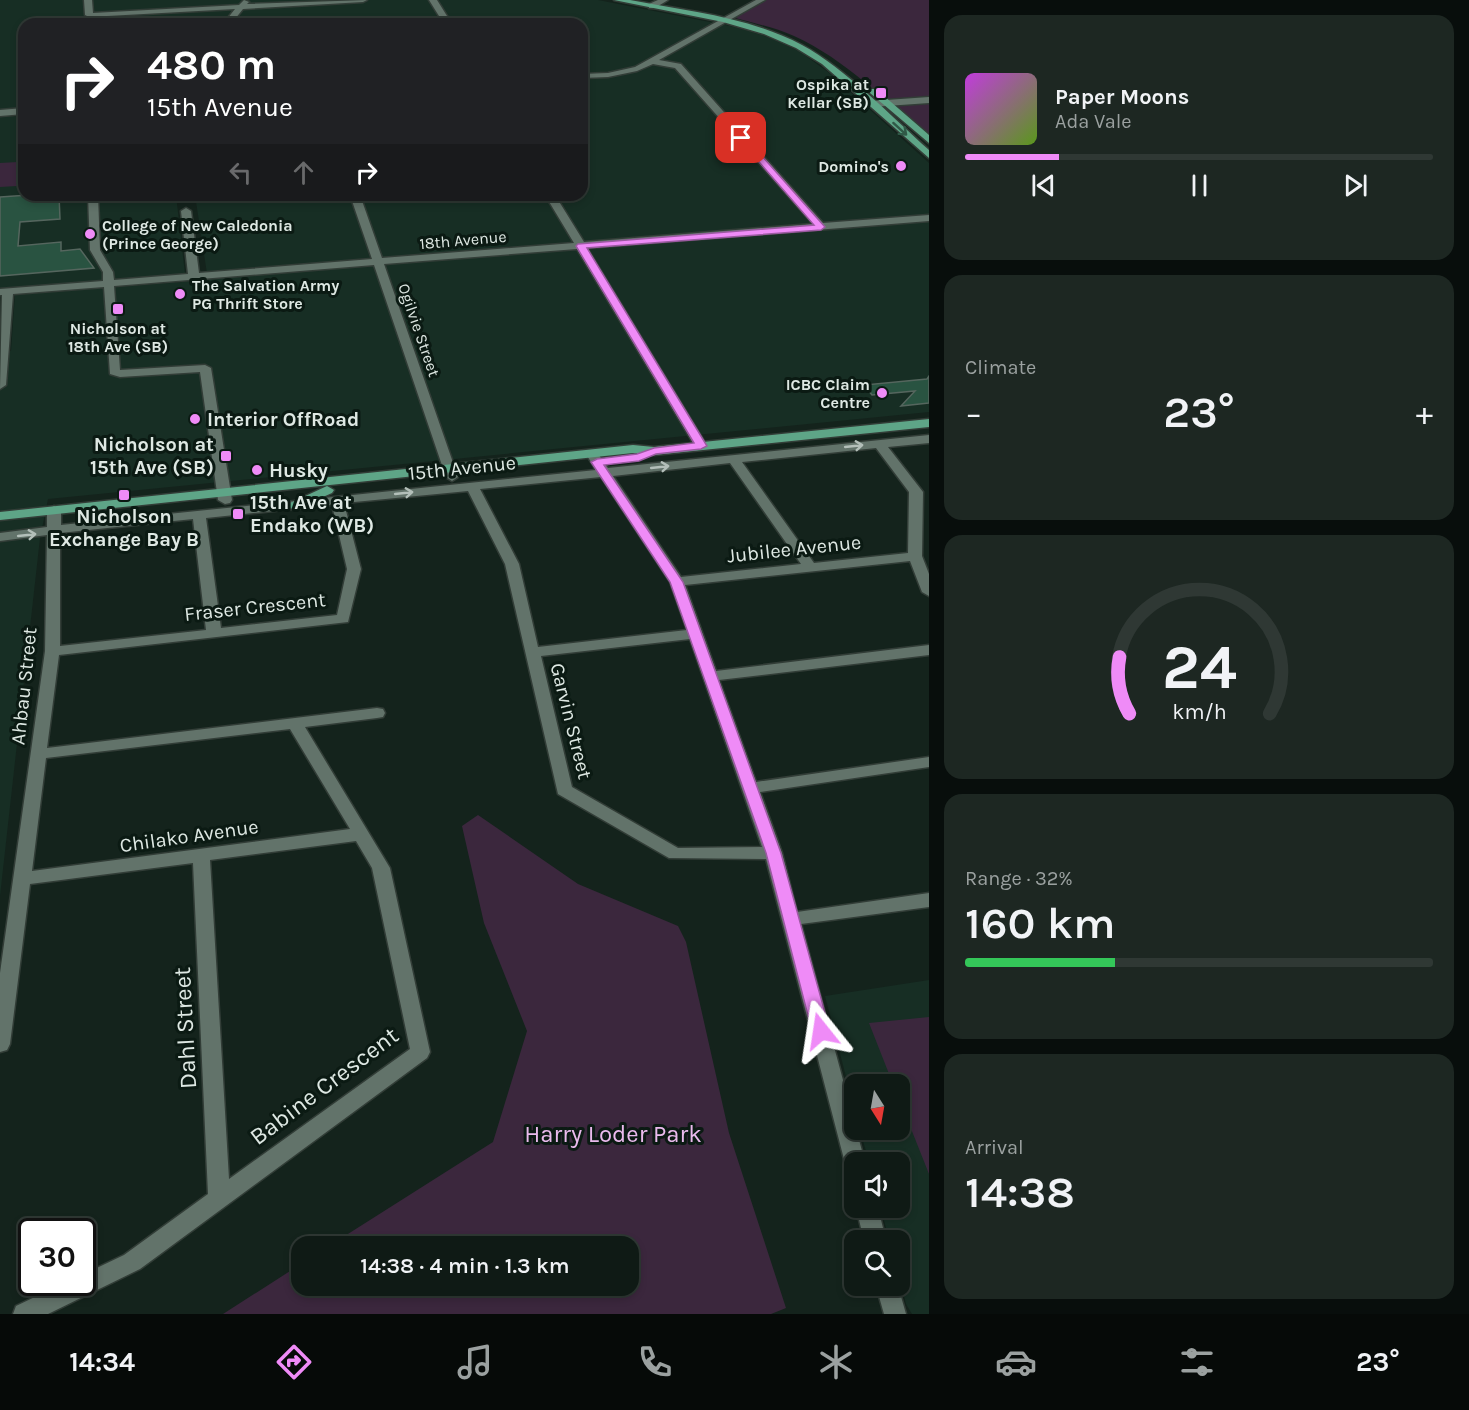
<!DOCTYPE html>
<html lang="en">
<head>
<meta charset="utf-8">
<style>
	body { margin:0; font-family:Karla,sans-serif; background:#1d2722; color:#f1f3f6; height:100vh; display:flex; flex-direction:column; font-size:22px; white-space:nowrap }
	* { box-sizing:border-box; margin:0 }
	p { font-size:20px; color:#9ba1a0 }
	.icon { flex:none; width:33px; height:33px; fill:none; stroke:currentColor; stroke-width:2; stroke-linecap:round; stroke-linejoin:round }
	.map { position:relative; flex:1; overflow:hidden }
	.drawer { display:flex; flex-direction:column; gap:15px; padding:15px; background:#080e0c; width:540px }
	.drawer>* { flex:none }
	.top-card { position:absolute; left:18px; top:18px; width:570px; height:183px; border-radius:18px; box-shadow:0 3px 9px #0003,0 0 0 2px #2f3834; background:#202124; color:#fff; overflow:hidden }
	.needle { width:39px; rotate:169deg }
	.tools { position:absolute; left:844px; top:1074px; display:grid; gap:12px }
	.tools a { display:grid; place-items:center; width:66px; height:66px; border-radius:12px; background:#0f1a15; box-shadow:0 3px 9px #0003,0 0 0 2px #2f3834; font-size:30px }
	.speed { position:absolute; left:18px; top:1218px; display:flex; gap:12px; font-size:30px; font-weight:700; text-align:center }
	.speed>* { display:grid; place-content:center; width:78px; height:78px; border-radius:50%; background:#0f1a15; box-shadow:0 3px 9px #0003,0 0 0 2px #2f3834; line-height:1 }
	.speed .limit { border:3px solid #111; border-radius:9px; background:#fff; color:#111 }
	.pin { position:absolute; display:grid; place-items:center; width:51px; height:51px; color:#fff; margin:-26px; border-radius:12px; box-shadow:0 3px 9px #0006 }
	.me { position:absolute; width:66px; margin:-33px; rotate:345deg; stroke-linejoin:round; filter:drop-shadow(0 0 4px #0008) }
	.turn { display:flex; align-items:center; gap:21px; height:126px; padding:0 30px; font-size:27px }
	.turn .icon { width:78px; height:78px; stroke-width:2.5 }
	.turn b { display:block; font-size:42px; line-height:51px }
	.lanes { display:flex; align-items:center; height:57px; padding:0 30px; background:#0003; justify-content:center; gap:30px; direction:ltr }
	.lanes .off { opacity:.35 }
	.big { font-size:45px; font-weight:600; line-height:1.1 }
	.drawer .card { flex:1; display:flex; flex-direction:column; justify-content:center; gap:9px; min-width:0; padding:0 21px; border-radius:18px; background:#1d2722 }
	.drawer .dial { align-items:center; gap:0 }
	.dial svg { height:156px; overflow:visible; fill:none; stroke:#2f3834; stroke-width:7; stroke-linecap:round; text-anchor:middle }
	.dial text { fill:#f1f3f6; stroke:none }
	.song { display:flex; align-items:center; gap:18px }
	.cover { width:72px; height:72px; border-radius:9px; background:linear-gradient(135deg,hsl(290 70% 55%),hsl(90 70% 35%)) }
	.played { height:6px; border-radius:3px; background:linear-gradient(90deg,#ef8bf7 20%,#2f3834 20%) }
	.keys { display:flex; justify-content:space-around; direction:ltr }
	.heat { display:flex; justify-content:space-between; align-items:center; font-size:33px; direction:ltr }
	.charge { height:9px; border-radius:4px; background:linear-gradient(90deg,#34c759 32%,#2f3834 0) }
	.trip { position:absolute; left:291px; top:1236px; width:348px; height:60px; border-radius:18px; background:#0f1a15; box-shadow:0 3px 9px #0003,0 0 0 2px #2f3834; font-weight:600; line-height:60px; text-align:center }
	.tabs { display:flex; height:96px; justify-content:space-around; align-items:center; background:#060a08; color:#9ba1a0 }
	.tabs .icon { width:42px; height:42px }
	.tabs .active { color:#ef8bf7 }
	.tabs b { font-size:27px; color:#f1f3f6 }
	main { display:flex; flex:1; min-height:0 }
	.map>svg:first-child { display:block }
</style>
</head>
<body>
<main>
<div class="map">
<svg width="929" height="1314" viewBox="0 0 929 1314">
	<rect width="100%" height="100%" fill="#14231c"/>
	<path fill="#172e24" d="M0,0H598L735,27L771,38L799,51L828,72L929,163V412L48,499L40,538L0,896V352L11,351L15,295L208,280L195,195H582V24H24V109L0,110Z
		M24,116V195H176L185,274L0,289V117Z
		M929,980V1314H912L906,1304L900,1280V1240H889L881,1208H900V1162H869L860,1130H900V1084H855V1111L825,996Z"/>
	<path fill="#3b273d" d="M762,0H929V139C887,102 845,59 794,36C774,27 752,23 732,17Z
		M18,162L17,186L0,187V163Z
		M478,815L578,884L678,926L686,942L729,1133L786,1308L771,1314H223L301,1264L302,1286H628V1246H329L493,1142L527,1031L484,923L462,826Z
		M929,1017V1174L900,1101V1084H893L869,1023Z"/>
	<path fill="#295341" stroke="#55665e" stroke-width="1.5" d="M29,195H59L60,219L20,222L18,246L61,242V251L80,249L94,268L0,276V197Z
		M929,376V403L901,406L915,391L872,395L864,385L927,379Z"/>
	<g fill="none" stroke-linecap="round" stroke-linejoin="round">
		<defs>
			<path id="minor" d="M84,0H92L93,13L239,5L244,0L249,2L247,4L367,0L363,2L243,9L231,24H223L235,9L89,17L85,15Z
				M429,0H437L452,24H444Z
				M658,0H668L655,8H649V4Z
				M756,0H765L659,60L681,64L823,223L929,215V221L587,248L707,446L705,449L701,450L695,446L577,249L384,264L458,477L452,481L446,477L374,265L114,286L120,370L205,365L211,368L232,500L230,503L225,504L218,500L200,372L120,377L110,374L104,287L13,294L6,385L0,389L2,295H0V289L103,281V272L90,250L88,195H98L100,250L113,272L114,280L188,274L181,211L186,208L191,211L199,273L372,259L350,195H360L382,258L574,243L545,195H555L584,242L813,224L675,68L653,64L637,71L608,77L582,78V74L608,73L635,67Z
				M929,97V103L872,107L868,104L872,101Z
				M24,108V114L0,116V110Z
				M929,435V443L888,447L923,492L922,556L929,574V596L922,592L910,561L685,585L716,671L929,645V655L719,680L756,782L929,757V767L760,792L782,853L797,912L929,893V907L801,924L865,1162H855V1172L848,1169L845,1163L766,859L669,858L558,794L505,564L468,491L344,503L361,569L348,622L59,655L47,748L377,708L383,709L385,713L383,717L377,718L305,727L390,868L430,1052L427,1058L140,1269L48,1314H13L16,1306L66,1282H82V1275L124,1255L208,1194L193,863L30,884L10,1044L7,1050L0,1052V973L45,651L47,535L0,541V533L47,527V510L54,506L61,510V525L596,470L586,454L592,450L596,451L608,468ZM876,448L909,492L908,553L814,563L742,462ZM730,463L801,564L681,577L613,476ZM601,477L670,582L687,630L538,647L519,564L480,489ZM332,505L347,569L337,615L221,628L206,518ZM193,519L206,630L60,646V533ZM690,639L762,847L678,848L572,787L541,656ZM290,729L350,829L32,871L46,758ZM356,841L372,868L410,1049L229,1179L210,860Z
				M856,1208H878L886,1240H864Z
				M876,1286H898L906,1314H884Z"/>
			<path id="major" d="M614,0H630C687,11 750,17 802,45C845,68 892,117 929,150V158L822,64L796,48L764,34L723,22Z
				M870,89H876L929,135V143L870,93Z
				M929,419V427L654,455L633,453L0,520V512L633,445L654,447Z
				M327,486L334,490L332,493L298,508L293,509L286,505Z"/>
		</defs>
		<use href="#minor" stroke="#323d37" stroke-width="3"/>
		<use href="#major" stroke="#323d37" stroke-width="3"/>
		<use href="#minor" fill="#62736a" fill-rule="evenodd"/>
		<use href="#major" fill="#5ea587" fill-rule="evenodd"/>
	</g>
	<defs><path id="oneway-shaft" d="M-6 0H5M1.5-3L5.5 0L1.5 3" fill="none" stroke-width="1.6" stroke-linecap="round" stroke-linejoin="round" transform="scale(1.5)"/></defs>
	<use stroke="#305947" href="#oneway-shaft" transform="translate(900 129) rotate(42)"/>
	<g stroke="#b3bfb9">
		<use href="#oneway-shaft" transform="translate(854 446) rotate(-6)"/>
		<use href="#oneway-shaft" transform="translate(660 467) rotate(-6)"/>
		<use href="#oneway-shaft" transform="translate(404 493) rotate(-6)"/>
		<use href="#oneway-shaft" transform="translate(27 535) rotate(-6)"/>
	</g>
	<path fill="#ef8bf7" stroke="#9b5aa1" stroke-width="1.5" d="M739,136H744L825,227L821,230L587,248L707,446L701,449L656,454L639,461L604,465L683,582L781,853L830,1031L827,1036L821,1038L815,1036L812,1031L766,853L670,582L591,462L597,459L637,454L654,448L694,443L576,246L578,244L814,225L739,139Z"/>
	<g fill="#ef8bf7" stroke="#0b1a13" stroke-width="2">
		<rect x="875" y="87" width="12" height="12" rx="3"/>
		<circle cx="901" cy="166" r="6"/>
		<circle cx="90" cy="234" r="6"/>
		<circle cx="180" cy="294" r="6"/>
		<rect x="112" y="303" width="12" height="12" rx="3"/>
		<circle cx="882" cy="393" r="6"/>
		<circle cx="195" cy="419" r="6"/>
		<rect x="220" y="450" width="12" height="12" rx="3"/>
		<circle cx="257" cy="470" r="6"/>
		<rect x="118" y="489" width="12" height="12" rx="3"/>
		<rect x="232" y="508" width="12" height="12" rx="3"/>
	</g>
	<g text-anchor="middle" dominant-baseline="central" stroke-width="6" stroke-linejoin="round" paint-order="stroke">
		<g font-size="16" font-weight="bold" fill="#dee8e3" stroke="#0b1a13" text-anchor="end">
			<text x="869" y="84">Ospika at<tspan x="869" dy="18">Kellar (SB)</tspan></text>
			<text x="889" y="166">Domino's</text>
			<text x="102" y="225" text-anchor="start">College of New Caledonia<tspan x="102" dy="18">(Prince George)</tspan></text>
			<text x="192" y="285" text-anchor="start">The Salvation Army<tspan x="192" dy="18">PG Thrift Store</tspan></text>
			<text x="118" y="328" text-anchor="middle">Nicholson at<tspan x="118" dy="18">18th Ave (SB)</tspan></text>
			<text x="870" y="384">ICBC Claim<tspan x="870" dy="18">Centre</tspan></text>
		</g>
		<g font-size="16" fill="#dee8e3" stroke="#0b1a13">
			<text transform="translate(463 240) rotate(-5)">18th Avenue</text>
			<text transform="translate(419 330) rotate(71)">Ogilvie Street</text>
		</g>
		<g font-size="20" font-weight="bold" fill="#dee8e3" stroke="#0b1a13" text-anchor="start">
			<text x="207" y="419">Interior OffRoad</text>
			<text x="214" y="444" text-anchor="end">Nicholson at<tspan x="214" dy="23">15th Ave (SB)</tspan></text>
			<text x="269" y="470">Husky</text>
			<text x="250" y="502">15th Ave at<tspan x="250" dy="23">Endako (WB)</tspan></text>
			<text x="124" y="516" text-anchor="middle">Nicholson<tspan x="124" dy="23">Exchange Bay B</tspan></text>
		</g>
		<g font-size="20" fill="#dee8e3" stroke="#0b1a13">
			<text transform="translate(462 468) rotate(-6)">15th Avenue</text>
			<text transform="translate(794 549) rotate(-6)">Jubilee Avenue</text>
			<text transform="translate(255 607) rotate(-6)">Fraser Crescent</text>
			<text transform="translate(24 686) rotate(-84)">Ahbau Street</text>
			<text transform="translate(571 721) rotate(76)">Garvin Street</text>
			<text transform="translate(189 836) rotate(-8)">Chilako Avenue</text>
		</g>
		<g font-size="24" fill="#dee8e3" stroke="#0b1a13">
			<text transform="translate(185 1028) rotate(-93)">Dahl Street</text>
			<text transform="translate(324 1086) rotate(-37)">Babine Crescent</text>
		</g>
		<g font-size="24" fill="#eabaed" stroke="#0b1a13">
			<text x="613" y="1134">Harry Loder Park</text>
		</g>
	</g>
</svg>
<div class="tools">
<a><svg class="needle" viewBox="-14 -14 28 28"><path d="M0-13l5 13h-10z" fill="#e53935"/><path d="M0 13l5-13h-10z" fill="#9ba1a0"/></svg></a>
<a><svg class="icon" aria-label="sound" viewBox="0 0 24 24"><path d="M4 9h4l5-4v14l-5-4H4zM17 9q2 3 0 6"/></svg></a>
<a><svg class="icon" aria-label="search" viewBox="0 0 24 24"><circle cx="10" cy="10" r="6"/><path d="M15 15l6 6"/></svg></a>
</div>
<div class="speed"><div class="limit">30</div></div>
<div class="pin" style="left:741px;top:138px;background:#d93025"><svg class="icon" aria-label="arrive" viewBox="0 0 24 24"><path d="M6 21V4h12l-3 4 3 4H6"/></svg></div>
<svg class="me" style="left:821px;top:1031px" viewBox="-20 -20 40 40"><path d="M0-17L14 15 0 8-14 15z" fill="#ef8bf7" stroke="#fff" stroke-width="4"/></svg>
<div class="trip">14:38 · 4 min · 1.3 km</div>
<div class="top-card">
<div class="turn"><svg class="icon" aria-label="right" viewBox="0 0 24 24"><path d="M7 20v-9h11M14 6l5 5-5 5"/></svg><div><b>480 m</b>15th Avenue</div></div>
<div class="lanes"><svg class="icon off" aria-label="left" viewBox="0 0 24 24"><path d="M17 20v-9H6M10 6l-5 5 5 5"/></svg><svg class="icon off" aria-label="ahead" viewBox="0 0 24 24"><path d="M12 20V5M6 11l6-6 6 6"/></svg><svg class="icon" aria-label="right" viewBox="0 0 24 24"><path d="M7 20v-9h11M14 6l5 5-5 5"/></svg></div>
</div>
</div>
<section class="drawer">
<div class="card">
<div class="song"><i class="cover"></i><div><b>Paper Moons</b><p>Ada Vale</p></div></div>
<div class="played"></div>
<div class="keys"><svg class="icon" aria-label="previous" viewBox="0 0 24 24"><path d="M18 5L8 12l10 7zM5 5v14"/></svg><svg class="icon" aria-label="pause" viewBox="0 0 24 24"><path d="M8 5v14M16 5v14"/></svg><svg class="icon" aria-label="next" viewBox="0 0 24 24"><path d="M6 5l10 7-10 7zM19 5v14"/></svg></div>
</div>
<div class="card"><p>Climate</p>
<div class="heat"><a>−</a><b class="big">23°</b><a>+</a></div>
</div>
<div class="card dial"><svg viewBox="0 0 100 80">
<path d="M14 69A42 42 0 1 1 86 69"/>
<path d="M14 69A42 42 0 0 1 9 40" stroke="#ef8bf7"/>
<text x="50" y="56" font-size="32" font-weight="700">24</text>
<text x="50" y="72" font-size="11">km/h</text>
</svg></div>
<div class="card"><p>Range · 32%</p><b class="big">160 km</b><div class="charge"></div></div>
<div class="card"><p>Arrival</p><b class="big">14:38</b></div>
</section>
</main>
<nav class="tabs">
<b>14:34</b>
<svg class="icon active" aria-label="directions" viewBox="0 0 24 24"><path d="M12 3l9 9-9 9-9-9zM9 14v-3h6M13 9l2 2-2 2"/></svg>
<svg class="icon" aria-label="music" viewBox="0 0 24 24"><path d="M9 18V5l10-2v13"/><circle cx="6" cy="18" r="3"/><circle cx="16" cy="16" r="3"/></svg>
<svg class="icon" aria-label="phone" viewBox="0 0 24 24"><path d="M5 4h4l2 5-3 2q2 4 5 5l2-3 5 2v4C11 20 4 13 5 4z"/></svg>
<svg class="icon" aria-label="climate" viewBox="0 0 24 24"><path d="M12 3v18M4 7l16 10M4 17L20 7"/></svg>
<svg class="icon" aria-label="car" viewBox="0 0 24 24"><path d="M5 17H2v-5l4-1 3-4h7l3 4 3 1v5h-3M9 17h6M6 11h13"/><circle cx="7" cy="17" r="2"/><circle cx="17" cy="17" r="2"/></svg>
<svg class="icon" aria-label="filters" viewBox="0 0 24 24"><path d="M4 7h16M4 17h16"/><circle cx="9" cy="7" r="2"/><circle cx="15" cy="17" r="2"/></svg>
<b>23°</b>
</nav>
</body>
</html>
